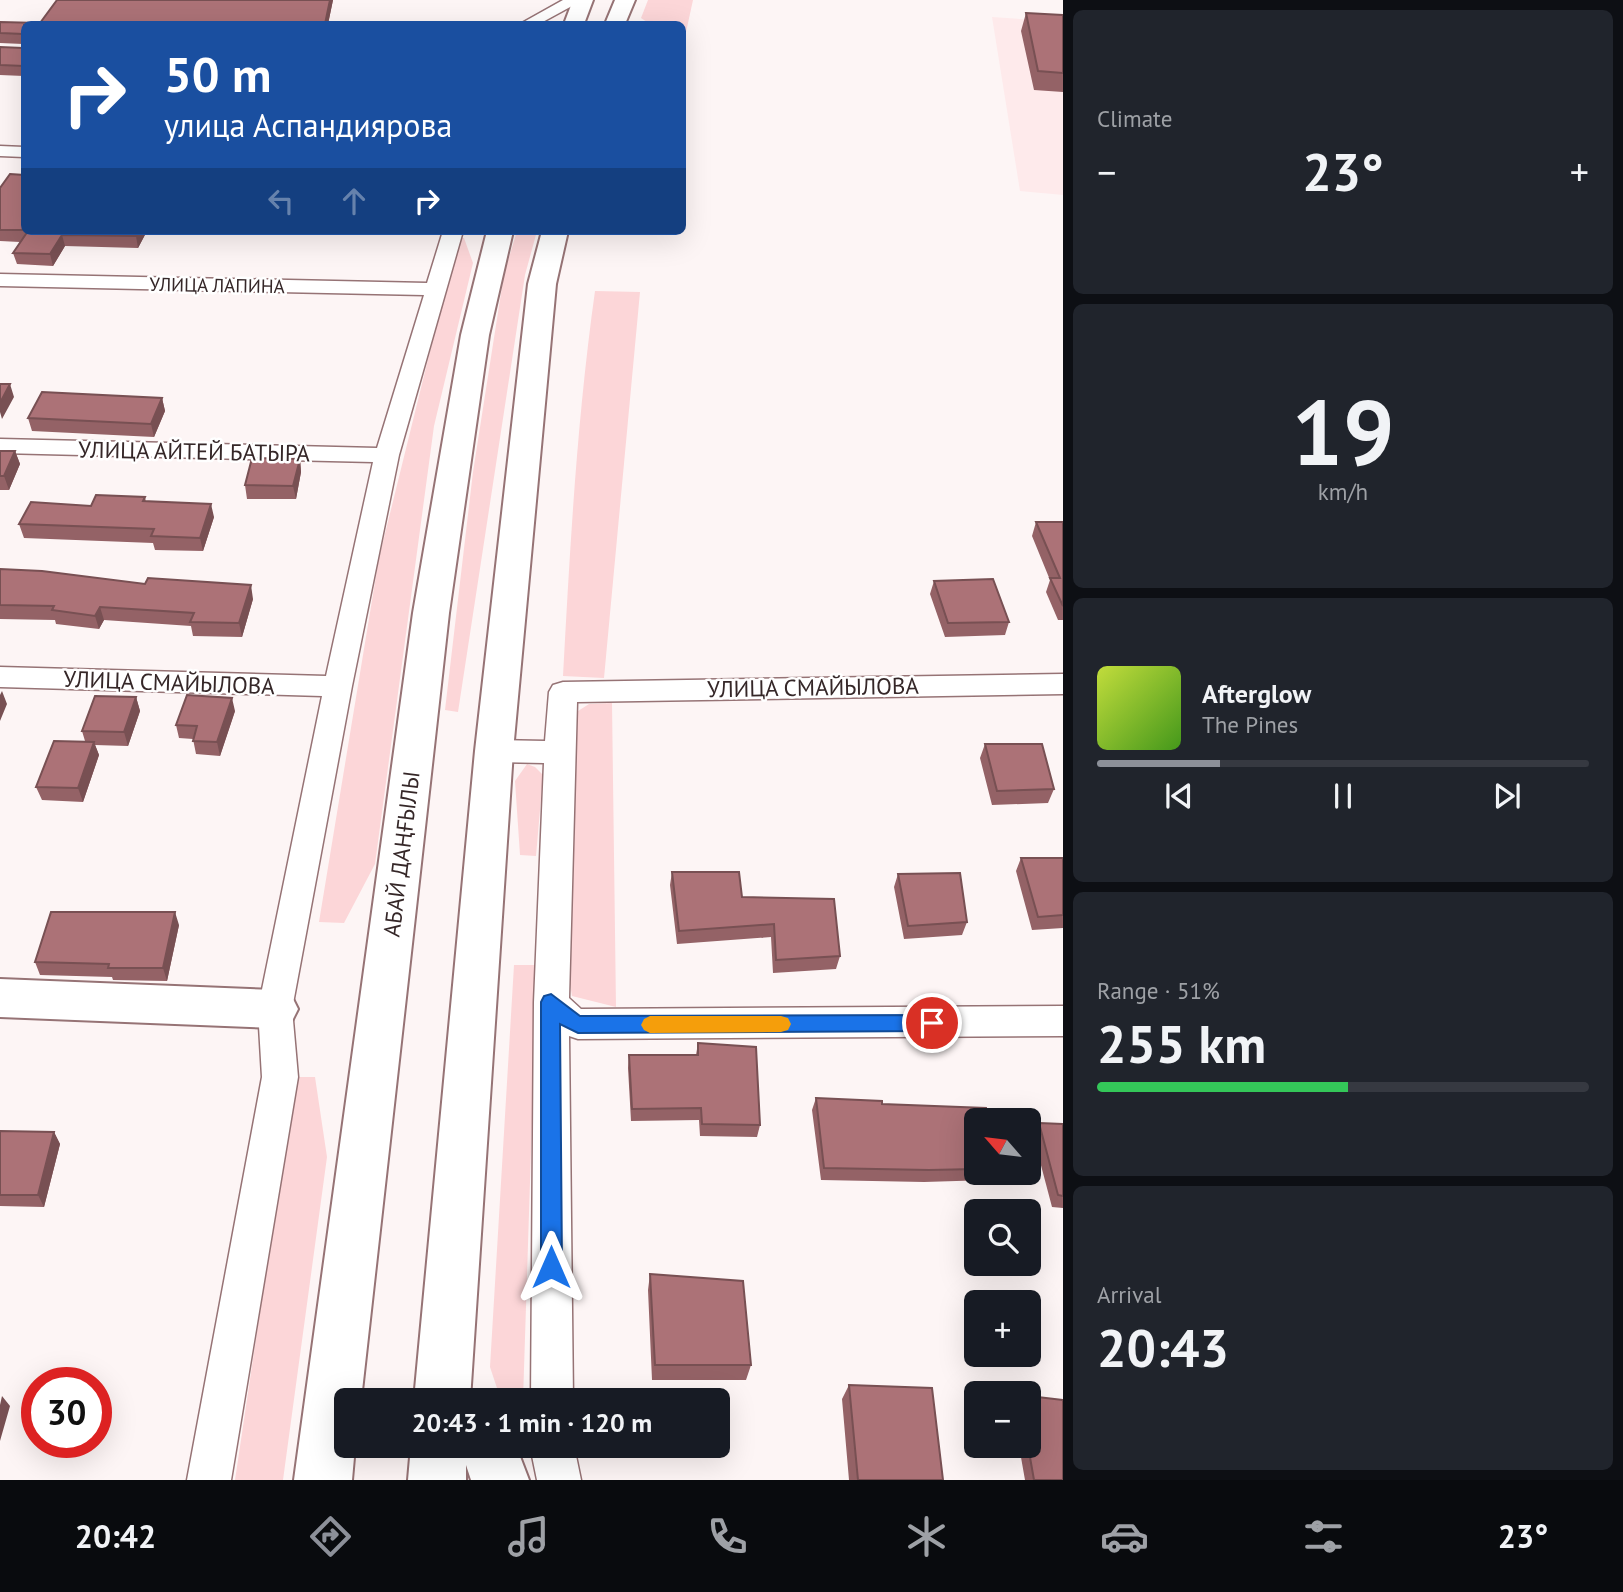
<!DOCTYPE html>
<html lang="en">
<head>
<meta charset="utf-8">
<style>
	body { margin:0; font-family:"PT Sans",sans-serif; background:#20242c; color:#f1f3f6; height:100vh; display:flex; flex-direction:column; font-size:26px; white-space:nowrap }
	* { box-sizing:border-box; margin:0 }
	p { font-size:23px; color:#9ea1a6 }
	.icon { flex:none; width:38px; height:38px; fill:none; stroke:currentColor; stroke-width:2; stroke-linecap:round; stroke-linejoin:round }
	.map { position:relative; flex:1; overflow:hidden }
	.side { display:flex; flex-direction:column; gap:10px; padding:10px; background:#0d0f14; width:560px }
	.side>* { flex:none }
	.guide { position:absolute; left:21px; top:21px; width:665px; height:214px; border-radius:10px; box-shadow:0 7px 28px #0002; background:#1a4fa0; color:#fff; overflow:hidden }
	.needle { width:46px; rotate:298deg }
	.fabs { position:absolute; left:964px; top:1108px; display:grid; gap:14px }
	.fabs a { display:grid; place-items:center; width:77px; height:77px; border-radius:10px; background:#171b24; box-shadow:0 7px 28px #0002; font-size:35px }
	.speed { position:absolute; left:21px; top:1367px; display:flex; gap:14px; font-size:35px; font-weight:700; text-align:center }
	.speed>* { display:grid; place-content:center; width:91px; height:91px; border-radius:50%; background:#171b24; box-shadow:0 7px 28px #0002; line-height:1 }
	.speed .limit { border:10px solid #d22; background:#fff; color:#111 }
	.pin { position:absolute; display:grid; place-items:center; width:60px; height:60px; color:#fff; margin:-30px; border:4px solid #fff; border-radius:50%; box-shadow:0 2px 7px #0007 }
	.me { position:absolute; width:77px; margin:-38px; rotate:0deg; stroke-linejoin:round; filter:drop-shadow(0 0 5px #0008) }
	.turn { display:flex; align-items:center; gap:24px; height:147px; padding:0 28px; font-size:32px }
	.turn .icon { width:91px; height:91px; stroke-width:2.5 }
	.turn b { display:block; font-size:49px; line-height:60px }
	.lanes { display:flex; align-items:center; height:66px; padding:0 28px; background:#0003; justify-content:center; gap:35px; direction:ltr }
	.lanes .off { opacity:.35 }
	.big { font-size:52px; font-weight:700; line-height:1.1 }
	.side .tile { flex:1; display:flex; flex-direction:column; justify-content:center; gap:10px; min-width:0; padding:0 24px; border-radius:10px; background:#20242c }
	.side .dial { align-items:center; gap:0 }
	.dial b { font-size:91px; line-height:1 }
	.song { display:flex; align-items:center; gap:21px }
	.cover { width:84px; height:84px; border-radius:10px; background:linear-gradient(135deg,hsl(70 70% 55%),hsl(100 70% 35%)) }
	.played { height:7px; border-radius:4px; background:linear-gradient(90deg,#8c9099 25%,#363941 25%) }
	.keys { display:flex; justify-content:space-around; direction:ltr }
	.heat { display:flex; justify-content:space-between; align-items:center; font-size:38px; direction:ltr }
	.charge { height:10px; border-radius:5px; background:linear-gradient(90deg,#34c759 51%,#363941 0) }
	.trip { position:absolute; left:334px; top:1388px; width:396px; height:70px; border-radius:10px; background:#171b24; box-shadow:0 7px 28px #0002; font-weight:700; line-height:70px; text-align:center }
	.tab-bar { display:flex; height:112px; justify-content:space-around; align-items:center; background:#090b0e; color:#9ea1a6 }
	.tab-bar .icon { width:49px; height:49px }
	.tab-bar .selected { color:#8c9099 }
	.tab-bar b { font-size:32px; color:#f1f3f6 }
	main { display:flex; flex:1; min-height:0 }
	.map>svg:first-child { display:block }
</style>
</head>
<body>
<main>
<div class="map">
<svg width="1063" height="1480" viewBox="0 0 1063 1480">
	<rect width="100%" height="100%" fill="#fdf5f5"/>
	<path fill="#feeaeb" d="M992,17L1063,22V195L1020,191Z"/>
	<path fill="#fcd6d8" d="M648,0H693L683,46L682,24H650L641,18Z
		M517,231H537L525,275L458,712L445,710L473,472L504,274Z
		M458,238H464L473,263L434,426L375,864L344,923L319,922L379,558Z
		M595,291L640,292L604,678L563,676C570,547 577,419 595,291Z
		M612,703L616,1007L572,996L567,966L575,713L589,704Z
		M527,764L535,767L543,775L536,856L520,855L515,781Z
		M514,965H537L523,1400H501L490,1367Z
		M295,1077H315L327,1157L283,1480H235Z"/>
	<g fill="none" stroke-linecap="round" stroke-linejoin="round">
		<defs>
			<path id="minor" d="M563,0H583L539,24H520Z
				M0,146L24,147V157L0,156Z
				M443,231H463L399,455L352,686L292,1009L298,1077L231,1480H187L262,1077L258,1009L322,696L0,687V667L326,676L373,462L0,453V439L377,448L424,295L0,286V274L427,283Z
				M1063,674V694L577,702L569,998L581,1009L1063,1006V1036L578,1039L569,1036L573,1400H531L534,1002L544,763L494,762L483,759L479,751L483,743L494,740L545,741L549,692L553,685L563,682Z
				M530,1446H574L581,1480H537Z"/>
			<path id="tertiary" d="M0,979L275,990L291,995L298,1009L291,1023L275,1028L0,1017Z"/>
			<path id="secondary" d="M573,0H593L584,24H564Z
				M615,0H635L625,24H605Z
				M487,231H513L489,335L449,613L361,1400H346V1446H355L352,1480H294L413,613L461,335Z
				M542,231H568L556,284L513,751L470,1400H414L475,751L528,284Z
				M411,1446H516L529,1480H471L466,1465V1480H408Z"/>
		</defs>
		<use href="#minor" stroke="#967375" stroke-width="3"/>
		<use href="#tertiary" stroke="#967375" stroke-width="4"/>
		<use href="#secondary" stroke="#967375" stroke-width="4"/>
		<use href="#minor" fill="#fff" fill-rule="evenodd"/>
		<use href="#tertiary" fill="#fff" fill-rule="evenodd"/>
		<use href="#secondary" fill="#fff" fill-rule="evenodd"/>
	</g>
	<path fill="#946266" d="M57,0H333L328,24H24V76L0,75V47L23,48V44L0,43V22L40,23Z
		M1026,13L1063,15V92L1034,90L1021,31Z
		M24,175V231H147L138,248L65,246L53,266L17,264L13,253L20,242L0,241V188Z
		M162,398L165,411L154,437L32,431L28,418Z
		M0,451H15L20,464L9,490H0Z
		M300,459L301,472L296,499H247L245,485Z
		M145,497L146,502L214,517L203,551L155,550L153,543L24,538L19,524L91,506Z
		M1036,522H1063V620H1058L1046,592L1050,580L1032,536Z
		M0,569L253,599L242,637L193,636L191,626L104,620L99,629L56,624L55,620L0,619Z
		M934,581L1009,622L1005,635L945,637L930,594Z
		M136,697L140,711L128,746L95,745L99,755L83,802L42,800L36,787L85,741L82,731Z
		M235,711L220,756L196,754L193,739L179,738L176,725Z
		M985,744L1054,789L1048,803L992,805L980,758Z
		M1021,858H1063V928L1032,930L1016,871Z
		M672,872L742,897L840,956L836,969L773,973L771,937L677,944L670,885Z
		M898,874L967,922L962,935L904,939L894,887Z
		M179,925L167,981L113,980L112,977L40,975L35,962Z
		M698,1043L760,1125L757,1137L700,1136L699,1120L631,1121L628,1068L629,1055H696Z
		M816,1098L882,1104L976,1120V1172H993L989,1180L924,1182L821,1180L812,1110Z
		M1039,1123L1063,1124V1208L1052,1207L1033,1135Z
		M0,1131L54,1132L60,1144L44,1207L0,1206Z
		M650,1274L751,1365L746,1380H652L648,1290Z
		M849,1385L943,1480H849L842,1399Z
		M1019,1446H1029L1063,1480H1025Z"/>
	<path fill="#785053" d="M330,0H333L328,24H325Z
		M139,231H147L138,248L136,236Z
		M62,235L65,246L53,266L50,254Z
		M10,384L14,397L2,419L0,412V403Z
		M162,398L165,411L154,437L151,424Z
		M15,451L20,464L9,490L4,476Z
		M300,459L301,472L296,499L293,486Z
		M211,504L214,517L203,551L200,538Z
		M251,585L253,599L242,637L239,623Z
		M100,607L104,620L99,629L95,616Z
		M2,691L7,704L0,721V695Z
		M136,697L140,711L128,746L124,732Z
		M232,698L235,711L220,756L217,742Z
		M94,742L99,755L83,802L78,788Z
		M175,912L179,925L167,981L163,968Z
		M54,1132L60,1144L44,1207L38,1195Z
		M2,1396L10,1406L0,1441V1405Z"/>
	<path fill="#ac7277" stroke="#785053" stroke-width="2" d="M57,0H330L325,24H24V66L0,65V47L23,48V34L0,33V22L40,23Z
		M1026,13L1063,15V73L1038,71Z
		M10,174L24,175V230H0V188Z
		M28,231H139L136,236L62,235L50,254L13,253Z
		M0,384H10L0,403Z
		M42,392L162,398L151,424L28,418Z
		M0,451H15L4,476H0Z
		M252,458L300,459L293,486L245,485Z
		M96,495L145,497L143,501L211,504L200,538L151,536L154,529L19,524L31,502L91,506Z
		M1036,522H1063V606L1050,578H1060Z
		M0,569L42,571L145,584L148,578L251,585L239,623L190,622L194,613L100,607L95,616L52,610L54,606L0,605Z
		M993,579L1009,622L948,623L934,581Z
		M187,695L232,698L217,742L193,741L197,726L176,725Z
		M95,696L136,697L124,732L82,731Z
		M54,741L94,742L78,788L36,787Z
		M985,744H1042L1054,789L997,791Z
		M1021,858H1063V915L1038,917Z
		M672,872H739L742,897L834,899L840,956L776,960L774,924L679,931Z
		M960,873L967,922L908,926L898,874Z
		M51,912H175L163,968H108L109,964L35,962Z
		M698,1043L756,1047L760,1125L702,1124L701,1108L632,1109L629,1055H698Z
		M816,1098L882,1101V1104L986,1108L988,1120H976V1169L929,1170L824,1168Z
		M1039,1123L1063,1124V1196L1058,1195Z
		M0,1131L54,1132L38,1195H0Z
		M650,1274L743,1281L751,1365H655Z
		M849,1385L932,1388L943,1480H858Z
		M1029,1396L1063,1400V1480H1034L1028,1446H1029Z"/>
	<path fill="#1a73e8" stroke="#114b97" stroke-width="2" d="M551,994L580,1016L932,1015L938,1017L941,1023L938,1029L932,1031L578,1033L560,1024L562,1267L559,1275L551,1278L544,1275L541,1267V1002L544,996Z"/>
	<path fill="#f59e0b" d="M650,1016H781L788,1018L791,1024L788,1030L781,1032L650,1033L644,1030L641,1025L644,1019Z"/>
	<g text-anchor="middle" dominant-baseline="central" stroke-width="5" stroke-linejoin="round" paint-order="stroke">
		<g font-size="19" fill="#352728" stroke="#fff">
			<text transform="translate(217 285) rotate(1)">УЛИЦА ЛАПИНА</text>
		</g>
		<g font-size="23" fill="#352728" stroke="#fff">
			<text transform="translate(194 451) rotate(1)">УЛИЦА АЙТЕЙ БАТЫРА</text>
			<text transform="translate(169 682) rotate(2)">УЛИЦА СМАЙЫЛОВА</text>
			<text transform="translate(813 687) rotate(-1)">УЛИЦА СМАЙЫЛОВА</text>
			<text transform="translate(401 854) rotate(-83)">АБАЙ ДАҢҒЫЛЫ</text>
		</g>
	</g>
</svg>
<div class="fabs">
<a><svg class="needle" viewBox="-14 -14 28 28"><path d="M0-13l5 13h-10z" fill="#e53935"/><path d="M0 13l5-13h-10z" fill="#9ea1a6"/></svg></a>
<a><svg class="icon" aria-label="search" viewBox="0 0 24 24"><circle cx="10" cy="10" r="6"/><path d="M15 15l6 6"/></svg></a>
<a>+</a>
<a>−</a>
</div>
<div class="speed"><div class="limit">30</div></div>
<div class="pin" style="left:932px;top:1023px;background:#d93025"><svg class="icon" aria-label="arrive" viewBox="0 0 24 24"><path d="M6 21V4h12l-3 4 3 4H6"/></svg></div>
<svg class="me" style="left:551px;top:1267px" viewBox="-20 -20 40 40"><path d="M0-17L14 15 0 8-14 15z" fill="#1a73e8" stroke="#fff" stroke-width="4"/></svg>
<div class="trip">20:43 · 1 min · 120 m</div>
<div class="guide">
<div class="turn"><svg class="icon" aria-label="right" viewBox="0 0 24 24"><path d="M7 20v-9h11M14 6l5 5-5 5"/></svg><div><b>50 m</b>улица Аспандиярова</div></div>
<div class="lanes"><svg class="icon off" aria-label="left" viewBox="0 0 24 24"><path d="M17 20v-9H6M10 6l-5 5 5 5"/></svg><svg class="icon off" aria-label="ahead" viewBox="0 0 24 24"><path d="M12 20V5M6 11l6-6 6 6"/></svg><svg class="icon" aria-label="right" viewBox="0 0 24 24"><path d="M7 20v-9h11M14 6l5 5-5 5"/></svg></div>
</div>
</div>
<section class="side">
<div class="tile"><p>Climate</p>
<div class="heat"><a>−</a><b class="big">23°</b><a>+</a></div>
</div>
<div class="tile dial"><b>19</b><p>km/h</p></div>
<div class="tile">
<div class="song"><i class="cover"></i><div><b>Afterglow</b><p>The Pines</p></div></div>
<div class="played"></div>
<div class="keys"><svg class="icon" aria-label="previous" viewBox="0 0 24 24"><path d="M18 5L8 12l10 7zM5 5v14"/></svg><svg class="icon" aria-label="pause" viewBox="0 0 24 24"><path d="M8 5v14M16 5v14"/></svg><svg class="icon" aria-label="next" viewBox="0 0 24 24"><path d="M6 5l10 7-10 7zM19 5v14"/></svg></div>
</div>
<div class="tile"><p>Range · 51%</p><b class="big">255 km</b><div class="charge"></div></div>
<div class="tile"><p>Arrival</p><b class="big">20:43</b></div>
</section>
</main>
<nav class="tab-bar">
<b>20:42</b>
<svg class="icon selected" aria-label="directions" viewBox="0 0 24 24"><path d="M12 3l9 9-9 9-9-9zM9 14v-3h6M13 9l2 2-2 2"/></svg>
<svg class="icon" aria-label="music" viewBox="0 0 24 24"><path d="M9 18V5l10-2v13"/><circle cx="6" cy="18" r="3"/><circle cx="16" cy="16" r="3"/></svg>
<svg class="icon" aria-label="phone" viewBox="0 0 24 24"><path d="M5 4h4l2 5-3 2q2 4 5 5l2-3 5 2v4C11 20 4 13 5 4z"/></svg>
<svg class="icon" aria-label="climate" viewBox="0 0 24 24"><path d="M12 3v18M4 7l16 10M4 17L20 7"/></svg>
<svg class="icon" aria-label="car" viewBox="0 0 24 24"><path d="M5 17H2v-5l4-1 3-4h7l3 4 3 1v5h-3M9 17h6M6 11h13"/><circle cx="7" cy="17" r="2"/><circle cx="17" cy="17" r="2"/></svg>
<svg class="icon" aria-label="filters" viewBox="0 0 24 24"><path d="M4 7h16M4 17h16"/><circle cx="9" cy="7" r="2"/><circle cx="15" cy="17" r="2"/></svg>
<b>23°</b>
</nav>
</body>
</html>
